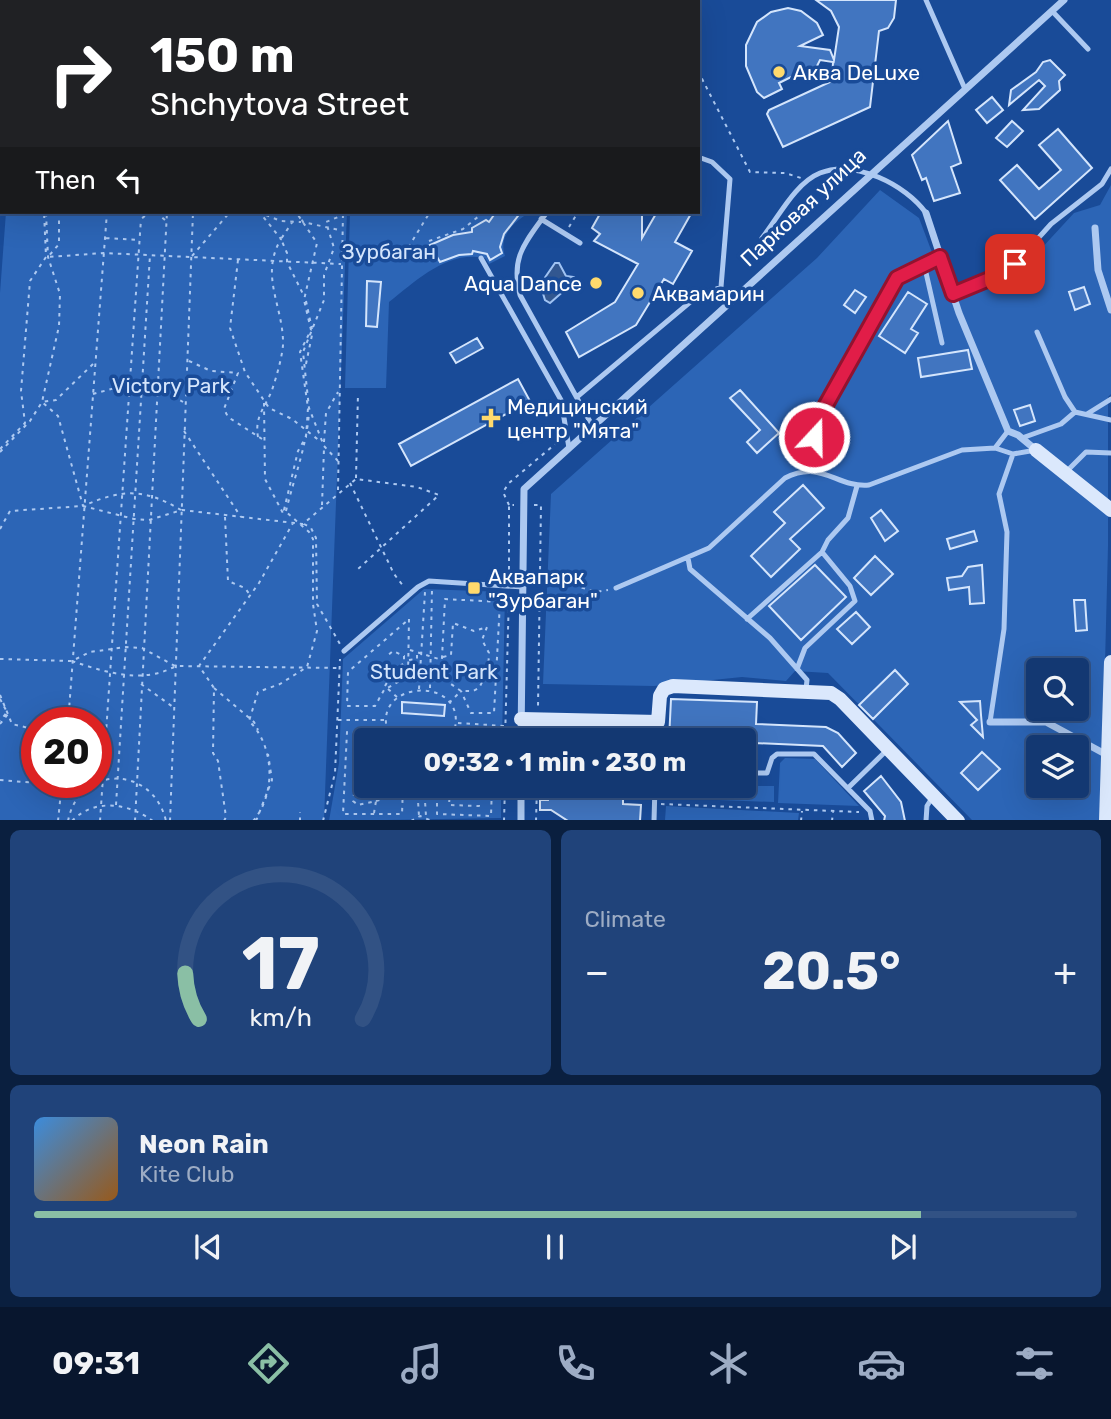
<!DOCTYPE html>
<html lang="en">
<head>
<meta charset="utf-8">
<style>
	body { margin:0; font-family:Rubik,sans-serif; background:#20437a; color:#f1f3f6; height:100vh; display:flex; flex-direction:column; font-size:26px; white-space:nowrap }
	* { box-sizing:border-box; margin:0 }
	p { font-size:23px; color:#9dacc4 }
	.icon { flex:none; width:38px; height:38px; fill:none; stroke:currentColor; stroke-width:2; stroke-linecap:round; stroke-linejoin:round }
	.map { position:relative; height:820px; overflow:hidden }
	.panel { display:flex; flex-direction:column; gap:10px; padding:10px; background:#0a1f3f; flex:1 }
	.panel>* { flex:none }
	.guide { position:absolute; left:0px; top:0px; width:700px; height:214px; box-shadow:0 7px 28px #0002,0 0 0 2px #325284; background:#202124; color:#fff; overflow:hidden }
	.controls { position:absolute; left:1026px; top:658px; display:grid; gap:14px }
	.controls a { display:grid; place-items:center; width:63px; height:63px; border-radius:7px; background:#133872; box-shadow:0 7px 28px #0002,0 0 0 2px #325284; font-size:35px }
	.speed { position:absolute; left:21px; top:707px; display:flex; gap:14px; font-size:35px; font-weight:700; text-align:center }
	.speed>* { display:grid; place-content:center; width:91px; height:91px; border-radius:50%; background:#133872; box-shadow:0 7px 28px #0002,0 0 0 2px #325284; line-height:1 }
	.speed .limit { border:10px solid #d22; background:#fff; color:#111 }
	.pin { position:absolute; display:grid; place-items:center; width:60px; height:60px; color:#fff; margin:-30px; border-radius:14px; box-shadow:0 4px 10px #0006 }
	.me { position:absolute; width:77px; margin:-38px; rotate:21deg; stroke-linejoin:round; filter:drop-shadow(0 0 5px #0008) }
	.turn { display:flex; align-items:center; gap:24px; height:147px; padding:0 35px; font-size:32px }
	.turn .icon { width:91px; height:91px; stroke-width:2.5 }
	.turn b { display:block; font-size:49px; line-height:60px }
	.then { display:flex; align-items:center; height:66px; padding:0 35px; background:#0003; gap:14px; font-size:26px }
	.big { font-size:52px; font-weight:700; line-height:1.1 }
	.panel .card { flex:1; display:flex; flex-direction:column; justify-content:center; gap:10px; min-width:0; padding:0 24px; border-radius:10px; background:#20437a }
	.panel .dial { align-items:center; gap:0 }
	.dial svg { height:182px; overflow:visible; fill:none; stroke:#325284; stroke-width:7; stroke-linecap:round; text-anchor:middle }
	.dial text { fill:#f1f3f6; stroke:none }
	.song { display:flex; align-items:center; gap:21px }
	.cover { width:84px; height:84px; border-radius:10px; background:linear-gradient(135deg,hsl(210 70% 55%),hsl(30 70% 35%)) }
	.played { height:7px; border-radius:4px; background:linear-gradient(90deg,#8abfa5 85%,#325284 85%) }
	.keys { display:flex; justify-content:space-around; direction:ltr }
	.heat { display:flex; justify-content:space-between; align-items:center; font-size:38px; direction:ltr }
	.panel .tiles { flex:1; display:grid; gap:10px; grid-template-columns:1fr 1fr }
	.card:last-child { grid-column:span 2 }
	.trip { position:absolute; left:354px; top:728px; width:402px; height:70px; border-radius:7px; background:#133872; box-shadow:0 7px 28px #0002,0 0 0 2px #325284; font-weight:700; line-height:70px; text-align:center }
	.menu { display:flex; height:112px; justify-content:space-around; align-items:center; background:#08162e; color:#9dacc4 }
	.menu .icon { width:49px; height:49px }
	.menu .current { color:#8abfa5 }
	.menu b { font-size:32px; color:#f1f3f6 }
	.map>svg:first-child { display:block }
</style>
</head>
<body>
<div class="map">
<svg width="1111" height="821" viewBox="0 0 1111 821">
	<rect width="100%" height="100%" fill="#194b98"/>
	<path fill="#2c65b6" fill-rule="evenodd" d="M29,0H354L355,2H25Z
		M1111,185V394L1108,397V546L1101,820H972L828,673L795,671L786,681L742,677L654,686L543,684L551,494L817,258L880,190L919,218L950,300L1022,274L1028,263L1074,213L1100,205ZM1038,670H1076V709H1038ZM1038,747H1076V786H1038Z
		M6,212H347L324,820L0,821V293ZM37,723H96V782H37Z
		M350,212H530C514,222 498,236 505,256L489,264L485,258C448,250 418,279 389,302L386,388H345Z
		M424,589L505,592L502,740H366V786H501V818L329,821L339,763L343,659Z
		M785,758L815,759L859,806L778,803L780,763Z
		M691,786H774V802L690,799Z
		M666,806L799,813L798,820H665Z"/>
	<path fill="#325790" stroke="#a0c3f3" stroke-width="2" d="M555,263H559L566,276L573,277L566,283L572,285V289H566L550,303L545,300L541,287L548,284L544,279Z"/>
	<path fill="#4175c0" stroke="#d4e5fc" stroke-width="2" d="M816,0H896L894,18L888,28L879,31L870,107L783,147L767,114L769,110L832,81L833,62L820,60L815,70L801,78L797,74L779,83L782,89L764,98L757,92L746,66V45L757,22L771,12L788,8L801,11L817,23L823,35L800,46L830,50L834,60L839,27L831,11Z
		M1050,60L1065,75L1059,81L1060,90L1039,109L1023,110L1045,86L1039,80L1009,105L1011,90L1036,72L1043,62Z
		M992,97L1003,110L987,123L976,110Z
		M948,121L961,163L951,167L960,193L934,201L926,178L922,180L912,155Z
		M1012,121L1023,131L1007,147L996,138Z
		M1058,129L1092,168L1035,219L1000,180L1017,165L1039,189L1061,170L1039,145Z
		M496,212H521L504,234L500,247L502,253L490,260L487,254L473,251L472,254L459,255L440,262L430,245L453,235L472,232V228L486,220L489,222Z
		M601,212H642V238L657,212H692L675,242L692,251L673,284L664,279L636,325L579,357L566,332L615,302L638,264L594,241L600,234L592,228Z
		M367,281L381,282L377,327L366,326Z
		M1084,287L1090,304L1075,310L1069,292Z
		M855,290L866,297L855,313L844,305Z
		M908,292L927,304L911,329L918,333L905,353L879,336Z
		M477,338L483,348L456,363L450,353Z
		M968,350L972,369L921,377L918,358Z
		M518,379L530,401L411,466L399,444Z
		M740,390L779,433L757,453L747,442L760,430L730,398Z
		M1030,405L1035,421L1020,426L1014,410Z
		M803,485L824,508L790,539L800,549L771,577L751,556L785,523L774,512Z
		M881,510L898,531L885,541L871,518Z
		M974,531L977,541L950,549L947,539Z
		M875,556L893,574L871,595L854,578Z
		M815,565L846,597L801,640L769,606Z
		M982,565L984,603L970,604L969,587L949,590L947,578L962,576L968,567Z
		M1074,600H1085L1087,630L1076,631Z
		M856,612L870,627L852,644L837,629Z
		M895,670L908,684L873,719L859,705Z
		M671,699L757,702L756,724L826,727L838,733L856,753L842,767L823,746L755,743V765H744V740H669Z
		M980,701L981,715L983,737L971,725L977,720L960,702Z
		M402,702L445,705L444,716L402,713Z
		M982,752L1000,769L978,790L961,773Z
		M881,776L901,802L905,821H884L885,816L864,791Z
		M549,786H623V804L641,805L640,821H568L551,810H540V800H548Z"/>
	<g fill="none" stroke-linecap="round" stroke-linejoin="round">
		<path stroke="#adc9f1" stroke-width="2" stroke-dasharray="3.5 5" stroke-linecap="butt" d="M46,2V0
			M120,2L121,0
			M150,2L153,0
			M166,2V0
			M199,2V0
			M293,2L294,0
			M323,2L326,0
			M328,2V0
			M356,2L357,0
			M672,2V0
			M698,71L750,172L785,173L801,178
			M0,107L2,108
			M0,109L2,110
			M59,212V244L48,257L104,253L341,264
			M140,212L141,219L150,212
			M156,212L165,220
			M258,212L281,221L301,222
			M298,212L303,222L339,230
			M293,221L281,239L287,253V262L304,296
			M569,227L578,212
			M106,238L139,240
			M429,241L463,229L484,212
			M192,256L230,212
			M392,256L400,261L430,212
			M238,260L230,328L245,372L269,408L292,419L321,442
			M306,301L312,329
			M189,361L211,371L238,373L224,409L228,417L262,439
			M93,364L56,400L42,402L58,416L83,506C122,489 144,488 181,510
			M306,364L312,335
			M158,388L183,402
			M93,394L130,384
			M264,403L265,479L285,517
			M184,431L241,517
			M258,437C254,415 267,406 273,387C277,375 282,357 283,345C284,307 259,276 281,239L261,214
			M324,442L326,413L338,392
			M0,449L25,423L21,391L30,281L46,257L44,212
			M0,452L30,421L42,402L59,326L60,294L48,257L46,212
			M338,461L324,446L309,408L303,352L324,300V275L334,248L326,222L343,215
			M356,478L358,393
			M350,483L394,574L404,587
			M338,490L343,212
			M322,505L324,448
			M509,505L503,492L509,483L560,440
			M534,505H541L538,707
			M286,511C294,478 307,445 309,412
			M225,517L228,581L245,588L250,595
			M304,524L311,528L316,538L317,604L340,644
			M0,529L10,511L83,506L134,519L149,520L182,510L303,524L356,479L417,487L439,495L358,569
			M541,575L596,592L608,590
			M509,578V505H514
			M409,619L408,676L384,690L375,706H347L348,672Z
			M410,650L442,660
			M443,657L451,655L453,623L474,631L487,627L482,640L489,653L488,671L479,688L473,691H462
			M0,659L72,661L90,652L126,647L142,648L175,666L339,668
			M409,660L417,659V655
			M72,661C104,672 142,684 174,667
			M141,684L173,707
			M385,686L393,672L404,663V656L393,651L387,656
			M214,688L254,722L258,730
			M430,688L432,589
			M388,689L397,697
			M419,689L425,592
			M0,695L12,724L37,730
			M0,699L7,712L0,721
			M449,703L461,691L441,677L445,599L500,602L494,713H471L461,691
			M338,720H385
			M68,723L107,212
			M458,723L505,726
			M0,724L8,714
			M378,740L375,734L347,732L343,814H402L403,786
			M391,740C360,676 481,672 451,740
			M469,740H493
			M505,740L509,594
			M537,740V730
			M366,761L356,781L353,801L358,805L376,801L374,813
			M0,780L61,785
			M417,786L419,816
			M424,786L426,816
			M437,786V814L491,816L492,786
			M450,790L449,805L479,806V786
			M376,801L390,797L394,787L459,789V786
			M661,804L859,812
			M116,805L150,255
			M58,821L62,782
			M68,821C79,764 153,765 166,821
			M72,821C95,797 130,804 153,821
			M100,821L141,219
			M135,821L167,212
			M170,821L193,212
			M224,821L226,817L218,761L213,753L214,688L199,666L259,583L293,523
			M253,821C277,793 274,745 249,721L258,692L280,684L307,667L317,631L313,604V539L309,532L284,510L298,451L306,437L308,408L300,352L311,330L304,300L317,243L296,212
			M256,821L272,780L268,754
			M300,821V812
			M323,821L335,773L340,659
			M411,821L420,816L432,821
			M504,821L505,786
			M536,821L537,786
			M801,821L802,811
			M832,821L833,812"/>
		<path stroke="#adc9f1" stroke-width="5" d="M926,0L965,89
			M0,8H2
			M1052,11L1088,49
			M547,212C526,242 510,256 520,295L593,427
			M541,219L580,243
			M762,238C778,218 795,183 820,173C855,159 906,185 926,213
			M481,258L561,400L569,448
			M924,264L942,343
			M953,294L994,277L1015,264L1051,224L1102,184L1111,169
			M1037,332L1065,397L1075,412
			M578,396L695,298L721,287L730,179L712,162L698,157
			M1087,414L1111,399
			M1022,438L1061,424L1075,412L1111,420
			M995,448L1008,431
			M812,470L818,419L897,278L940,257
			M1067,471L1086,452L1111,453
			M688,558L690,569L770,638L807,680L806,689
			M616,588L709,548L785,478C822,459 836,488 869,485L962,450L995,448L1013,454L1036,450
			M747,619L822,552
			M344,651L418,587L429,581L523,587
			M797,669L805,648L855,601L850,586L822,552L828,540L848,518L857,486
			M990,722L1004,629L1007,532L999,494L1013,454
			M657,740L658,722
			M744,773H767L772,758L777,754H814L870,811L872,821
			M848,788L887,750
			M654,821L655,786
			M926,821L927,806L932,798"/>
		<path stroke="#adc9f1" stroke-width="7" d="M11,2L14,0
			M0,74L2,20
			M926,213L959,313L1008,431L1018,435L1036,450
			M1095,228L1098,270L1111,310
			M990,722H1046L1107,755
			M521,740L524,489L1064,0
			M521,821V786"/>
		<path stroke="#dbe8fc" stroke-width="14" d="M0,79V74
			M1036,450L1111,510
			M521,719L658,722L660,696L664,689L673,686L831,693L840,699L958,821
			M1106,821L1111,662"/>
	</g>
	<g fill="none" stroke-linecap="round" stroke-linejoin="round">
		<defs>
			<path id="route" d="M814,437L818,419L897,278L940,257L953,294L994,277L1015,264"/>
		</defs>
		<use href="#route" stroke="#92132f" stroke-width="18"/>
		<use href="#route" stroke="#e11d48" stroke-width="12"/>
	</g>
	<g fill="#ffda6d" stroke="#194b98" stroke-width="2.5">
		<circle cx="779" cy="72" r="7"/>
		<circle cx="596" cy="283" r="7"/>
		<circle cx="638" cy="293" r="7"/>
		<path d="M487.5 407.5h7v7h7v7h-7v7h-7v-7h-7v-7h7z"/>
		<rect x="467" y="581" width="14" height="14" rx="3.5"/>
	</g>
	<g text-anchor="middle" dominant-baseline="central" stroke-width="7" stroke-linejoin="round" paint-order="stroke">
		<g font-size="21" fill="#fff" stroke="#194b98" text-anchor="start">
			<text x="793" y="72">Аква DeLuxe</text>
			<text x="582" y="283" text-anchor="end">Aqua Dance</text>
			<text x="652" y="293">Аквамарин</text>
			<text x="507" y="406">Медицинский<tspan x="507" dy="24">центр "Мята"</tspan></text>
			<text x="488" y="576">Аквапарк<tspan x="488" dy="24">"Зурбаган"</tspan></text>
		</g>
		<g font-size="21" fill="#fff" stroke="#194b98">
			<text transform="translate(803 207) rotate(-43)">Парковая улица</text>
		</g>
		<g font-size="21" fill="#d4e5fc" stroke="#194b98">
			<text x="389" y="251">Зурбаган</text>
			<text x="171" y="385">Victory Park</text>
			<text x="434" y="671">Student Park</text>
		</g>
	</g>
</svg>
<div class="controls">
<a><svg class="icon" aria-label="search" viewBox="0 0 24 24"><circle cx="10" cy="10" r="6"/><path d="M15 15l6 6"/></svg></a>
<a><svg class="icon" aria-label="layers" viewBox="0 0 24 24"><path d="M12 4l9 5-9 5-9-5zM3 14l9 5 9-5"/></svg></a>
</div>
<div class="speed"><div class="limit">20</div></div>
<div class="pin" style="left:1015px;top:264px;background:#d93025"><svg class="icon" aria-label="arrive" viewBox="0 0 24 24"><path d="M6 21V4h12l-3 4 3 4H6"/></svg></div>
<svg class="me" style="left:814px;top:437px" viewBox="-20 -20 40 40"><circle r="17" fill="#e11d48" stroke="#fff" stroke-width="3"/><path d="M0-11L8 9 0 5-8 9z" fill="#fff"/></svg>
<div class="trip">09:32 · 1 min · 230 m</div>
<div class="guide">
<div class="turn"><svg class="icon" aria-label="right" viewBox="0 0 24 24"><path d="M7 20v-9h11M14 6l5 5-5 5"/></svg><div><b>150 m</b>Shchytova Street</div></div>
<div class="then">Then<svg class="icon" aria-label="left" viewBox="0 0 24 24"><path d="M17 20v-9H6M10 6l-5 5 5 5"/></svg></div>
</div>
</div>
<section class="panel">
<div class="tiles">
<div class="card dial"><svg viewBox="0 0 100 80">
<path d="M14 69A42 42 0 1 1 86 69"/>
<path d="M14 69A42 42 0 0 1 8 49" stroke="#8abfa5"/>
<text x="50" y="56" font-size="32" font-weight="700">17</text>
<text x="50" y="72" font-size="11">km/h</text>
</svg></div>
<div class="card"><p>Climate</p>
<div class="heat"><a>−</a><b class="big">20.5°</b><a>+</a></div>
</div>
<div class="card">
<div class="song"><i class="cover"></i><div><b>Neon Rain</b><p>Kite Club</p></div></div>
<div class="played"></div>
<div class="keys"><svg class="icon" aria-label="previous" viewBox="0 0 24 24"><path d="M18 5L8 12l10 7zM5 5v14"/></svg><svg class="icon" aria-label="pause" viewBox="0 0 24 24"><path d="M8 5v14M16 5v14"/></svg><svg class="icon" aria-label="next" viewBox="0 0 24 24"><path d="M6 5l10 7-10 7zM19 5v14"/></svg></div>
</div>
</div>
</section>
<nav class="menu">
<b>09:31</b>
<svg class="icon current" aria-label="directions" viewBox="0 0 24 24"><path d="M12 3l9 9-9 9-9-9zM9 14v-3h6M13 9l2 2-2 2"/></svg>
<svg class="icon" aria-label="music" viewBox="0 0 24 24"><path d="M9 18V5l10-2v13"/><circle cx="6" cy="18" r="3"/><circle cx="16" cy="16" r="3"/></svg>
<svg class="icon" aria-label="phone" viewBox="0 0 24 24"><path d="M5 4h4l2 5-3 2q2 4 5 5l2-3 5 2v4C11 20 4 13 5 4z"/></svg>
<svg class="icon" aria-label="climate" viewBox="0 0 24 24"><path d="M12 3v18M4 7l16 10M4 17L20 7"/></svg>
<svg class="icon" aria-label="car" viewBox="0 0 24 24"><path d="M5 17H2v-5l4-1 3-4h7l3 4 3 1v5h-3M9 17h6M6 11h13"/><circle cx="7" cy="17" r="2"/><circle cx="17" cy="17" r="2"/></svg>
<svg class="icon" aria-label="filters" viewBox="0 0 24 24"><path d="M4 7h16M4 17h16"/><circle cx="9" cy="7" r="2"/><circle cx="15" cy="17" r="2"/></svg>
</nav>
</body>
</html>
